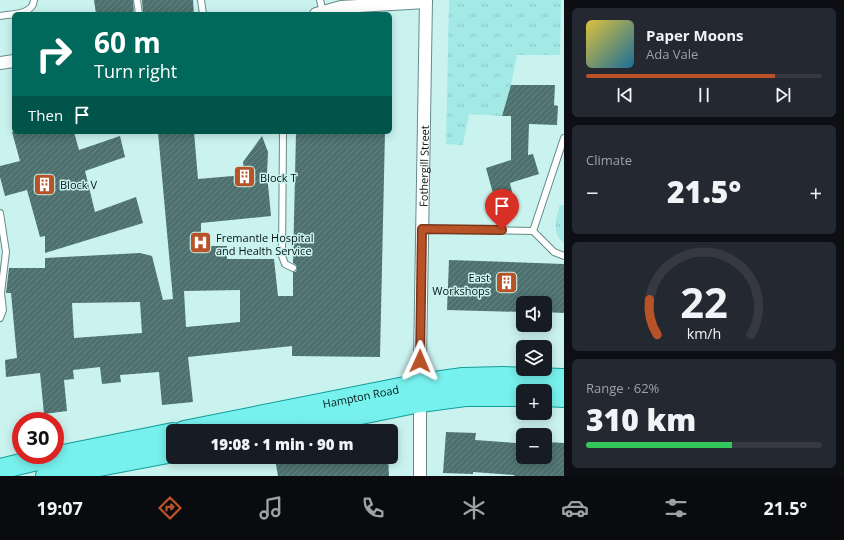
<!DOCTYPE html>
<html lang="en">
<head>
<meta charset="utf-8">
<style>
	body { margin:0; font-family:"Open Sans",sans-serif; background:#242831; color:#f1f3f6; height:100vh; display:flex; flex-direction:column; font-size:15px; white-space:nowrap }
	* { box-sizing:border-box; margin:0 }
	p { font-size:13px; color:#9ea1a6 }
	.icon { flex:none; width:22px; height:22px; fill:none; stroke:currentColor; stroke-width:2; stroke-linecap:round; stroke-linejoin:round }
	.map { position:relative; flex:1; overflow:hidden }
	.side { display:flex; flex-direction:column; gap:8px; padding:8px; background:#0d0f14; width:280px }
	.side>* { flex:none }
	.hud { position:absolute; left:12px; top:12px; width:380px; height:122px; border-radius:6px; box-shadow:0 2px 10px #0003; background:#00695c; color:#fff; overflow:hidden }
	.fabs { position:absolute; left:516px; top:296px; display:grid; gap:8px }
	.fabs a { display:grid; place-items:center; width:36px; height:36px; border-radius:6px; background:#171b24; box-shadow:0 2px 10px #0003; font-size:20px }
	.speed { position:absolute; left:12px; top:412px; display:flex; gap:8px; font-size:20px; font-weight:700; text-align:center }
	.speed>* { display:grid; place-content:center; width:52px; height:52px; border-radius:50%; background:#171b24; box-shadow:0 2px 10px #0003; line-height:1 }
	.speed .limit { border:6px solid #d22; background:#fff; color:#111 }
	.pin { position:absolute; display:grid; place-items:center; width:34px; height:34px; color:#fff; margin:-41px -17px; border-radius:50% 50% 50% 0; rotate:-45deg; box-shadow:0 0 4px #0007 }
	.pin .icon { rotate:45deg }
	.me { position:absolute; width:44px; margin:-22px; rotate:1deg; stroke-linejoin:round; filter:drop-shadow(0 0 3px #0008) }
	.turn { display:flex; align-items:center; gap:14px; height:84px; padding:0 16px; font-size:18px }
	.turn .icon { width:52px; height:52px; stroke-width:2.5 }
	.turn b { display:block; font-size:28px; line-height:34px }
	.then { display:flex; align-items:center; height:38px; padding:0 16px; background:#0003; gap:8px; font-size:15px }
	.big { font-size:30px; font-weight:800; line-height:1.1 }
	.side .tile { flex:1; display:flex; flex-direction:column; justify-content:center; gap:6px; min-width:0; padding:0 14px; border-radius:6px; background:#242831 }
	.side .dial { align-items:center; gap:0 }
	.dial svg { height:104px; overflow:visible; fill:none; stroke:#363941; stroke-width:7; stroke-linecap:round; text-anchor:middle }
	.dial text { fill:#f1f3f6; stroke:none }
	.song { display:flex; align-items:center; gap:12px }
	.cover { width:48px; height:48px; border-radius:6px; background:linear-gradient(135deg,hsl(50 70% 55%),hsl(200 70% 35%)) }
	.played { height:4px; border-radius:2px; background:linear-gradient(90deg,#b85227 80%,#363941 80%) }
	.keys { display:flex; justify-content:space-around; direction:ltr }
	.heat { display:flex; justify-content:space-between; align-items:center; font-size:22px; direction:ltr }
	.charge { height:6px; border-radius:3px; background:linear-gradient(90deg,#34c759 62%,#363941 0) }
	.trip { position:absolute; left:166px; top:424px; width:232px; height:40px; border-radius:6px; background:#171b24; box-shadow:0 2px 10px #0003; font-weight:800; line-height:40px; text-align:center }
	.tabs { display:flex; height:64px; justify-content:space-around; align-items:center; background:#090b0e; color:#9ea1a6 }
	.tabs .icon { width:28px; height:28px }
	.tabs .active { color:#b85227 }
	.tabs b { font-size:18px; color:#f1f3f6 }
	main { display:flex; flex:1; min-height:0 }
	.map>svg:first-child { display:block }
</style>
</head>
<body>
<main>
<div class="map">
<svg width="564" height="476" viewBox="0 0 564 476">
	<defs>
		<pattern id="grass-tufts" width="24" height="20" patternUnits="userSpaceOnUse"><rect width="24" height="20" fill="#a3eae6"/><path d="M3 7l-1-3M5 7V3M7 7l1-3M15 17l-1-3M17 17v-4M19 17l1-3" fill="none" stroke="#8bc8c4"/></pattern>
		<pattern id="building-hatch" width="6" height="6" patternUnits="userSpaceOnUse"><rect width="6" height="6" fill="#4c716e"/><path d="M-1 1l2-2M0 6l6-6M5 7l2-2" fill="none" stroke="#6b8684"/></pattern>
	</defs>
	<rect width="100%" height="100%" fill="#caf3f0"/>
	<path fill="url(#grass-tufts)" d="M449,0H561L560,55H517L511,85L502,116L469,114L463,145L446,144Z
		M560,205H564V243C551,233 556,218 560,205Z"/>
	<path fill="url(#building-hatch)" fill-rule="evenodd" d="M94,0H133L134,14H96Z
		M142,0H193L194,14H143Z
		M511,85H555L554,105L558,106L557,125L529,124L528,155L533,154L539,174L510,183L512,192L494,197L486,168L511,160V116H502Z
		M12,132H74L79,150L120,136L125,157L85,171L95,212L136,197L143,223L45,253V236L40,237L27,190L5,196L0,177V166L20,161Z
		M158,132H194L198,179L244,175L243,162L262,136L268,152L267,174L271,216L201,223V246H227V259H274L278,296H293V272H296L297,268L296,265L293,263L296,132H385L380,357L292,356V346L188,357L193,402L162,405L159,372L120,375L121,382L102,384L100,367L73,370L74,379L64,380L67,411L44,414L40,373L6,377L5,360L17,358L11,293H6L9,268H45V258L140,253L152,256L163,300L173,299ZM240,290V322L186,327L184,291ZM140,302L142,333L74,338L72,303Z
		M449,260L564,264V313L545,312V303H523V312L447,310Z
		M446,432L476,433L475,440L516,443L517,436H523V457H545V437H547V442L564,443V476H514V475L473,472V474L443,473Z
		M290,457H388L389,476H278L275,459Z"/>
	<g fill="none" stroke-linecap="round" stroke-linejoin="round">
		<defs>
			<path id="service" d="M137,0L139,14
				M201,0L203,14
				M320,0L323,12
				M0,16C11,14 33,15 34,0
				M283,132L282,256L285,264L293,268
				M0,213L6,252L1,293L3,310L0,318
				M421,229L533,231L564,138
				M533,231L554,252L564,256"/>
			<g id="minor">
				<path d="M316,14L341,7L426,2"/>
				<path d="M0,63L14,61"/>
				<path id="s1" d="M420,476V361L426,0"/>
			</g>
			<g id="primary">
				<path d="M545,396L564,397"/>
				<path id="s2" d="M184,431L420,384L463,378L503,377L564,379"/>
				<path d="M277,431L420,402L465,396H523"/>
				<path d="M0,469L33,461L173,433"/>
				<path d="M46,476L173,452"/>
			</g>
		</defs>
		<use href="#service" stroke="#658b89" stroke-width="8"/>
		<use href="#minor" stroke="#658b89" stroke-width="14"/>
		<use href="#primary" stroke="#139d99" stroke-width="22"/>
		<use href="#service" stroke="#fff" stroke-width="6"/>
		<use href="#minor" stroke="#fff" stroke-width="12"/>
		<use href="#primary" stroke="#76f1ed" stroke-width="20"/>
	</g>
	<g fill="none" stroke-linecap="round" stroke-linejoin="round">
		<defs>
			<path id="route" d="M420,361L422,229L502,230"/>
		</defs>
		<use href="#route" stroke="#783519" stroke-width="10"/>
		<use href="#route" stroke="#b85227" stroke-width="7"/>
	</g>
	<defs>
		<symbol id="building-square" viewBox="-11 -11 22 22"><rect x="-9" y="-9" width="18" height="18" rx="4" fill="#b85227" stroke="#caf3f0"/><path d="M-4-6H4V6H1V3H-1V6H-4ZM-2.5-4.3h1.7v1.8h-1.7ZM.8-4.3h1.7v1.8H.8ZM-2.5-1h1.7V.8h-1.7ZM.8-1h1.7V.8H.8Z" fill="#fff"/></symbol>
		<symbol id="hospital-square" viewBox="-11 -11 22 22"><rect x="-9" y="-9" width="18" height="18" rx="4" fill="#b85227" stroke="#caf3f0"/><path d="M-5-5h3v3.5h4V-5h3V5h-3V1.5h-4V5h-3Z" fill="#fff"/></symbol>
	</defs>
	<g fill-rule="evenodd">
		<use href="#building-square" x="232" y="164" width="25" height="25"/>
		<use href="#building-square" x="32" y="172" width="25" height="25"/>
		<use href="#hospital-square" x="188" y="230" width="25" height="25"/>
		<use href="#building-square" x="494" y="270" width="25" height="25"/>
	</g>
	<g text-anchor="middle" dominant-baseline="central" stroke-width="3" stroke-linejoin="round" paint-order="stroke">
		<g font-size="11" fill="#061413" stroke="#caf3f0">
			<text stroke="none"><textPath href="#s1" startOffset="310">Fothergill Street</textPath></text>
			<text stroke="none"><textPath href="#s2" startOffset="180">Hampton Road</textPath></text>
		</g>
		<g font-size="11" fill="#061413" stroke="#caf3f0" text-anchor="start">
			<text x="260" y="177">Block T</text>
			<text x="60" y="184">Block V</text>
			<text x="216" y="237">Fremantle Hospital<tspan x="216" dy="13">and Health Service</tspan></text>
			<text x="490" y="277" text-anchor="end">East<tspan x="490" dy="13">Workshops</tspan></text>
		</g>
	</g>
</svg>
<div class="fabs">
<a><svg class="icon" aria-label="sound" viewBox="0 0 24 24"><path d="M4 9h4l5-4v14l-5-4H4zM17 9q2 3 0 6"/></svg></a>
<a><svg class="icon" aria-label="layers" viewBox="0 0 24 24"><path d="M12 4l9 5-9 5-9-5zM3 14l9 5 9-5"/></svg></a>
<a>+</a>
<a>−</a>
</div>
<div class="speed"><div class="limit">30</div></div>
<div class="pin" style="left:502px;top:230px;background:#d93025"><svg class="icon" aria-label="arrive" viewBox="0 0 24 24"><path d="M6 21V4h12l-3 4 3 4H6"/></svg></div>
<svg class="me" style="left:420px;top:361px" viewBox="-20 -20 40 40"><path d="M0-17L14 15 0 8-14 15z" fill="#b85227" stroke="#fff" stroke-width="4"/></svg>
<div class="trip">19:08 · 1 min · 90 m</div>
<div class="hud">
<div class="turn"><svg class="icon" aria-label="right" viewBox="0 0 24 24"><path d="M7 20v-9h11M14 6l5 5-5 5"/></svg><div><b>60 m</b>Turn right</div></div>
<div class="then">Then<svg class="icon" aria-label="arrive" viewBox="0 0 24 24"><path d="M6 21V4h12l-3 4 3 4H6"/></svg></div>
</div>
</div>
<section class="side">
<div class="tile">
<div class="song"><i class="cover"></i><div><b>Paper Moons</b><p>Ada Vale</p></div></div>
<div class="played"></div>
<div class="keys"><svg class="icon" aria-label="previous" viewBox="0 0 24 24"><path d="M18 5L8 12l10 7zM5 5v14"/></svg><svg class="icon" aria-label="pause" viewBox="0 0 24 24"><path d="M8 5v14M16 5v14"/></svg><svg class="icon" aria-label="next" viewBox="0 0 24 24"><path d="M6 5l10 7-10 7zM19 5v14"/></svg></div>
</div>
<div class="tile"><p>Climate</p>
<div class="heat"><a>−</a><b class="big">21.5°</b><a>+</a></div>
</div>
<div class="tile dial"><svg viewBox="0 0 100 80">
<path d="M14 69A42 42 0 1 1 86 69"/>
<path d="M14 69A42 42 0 0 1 8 42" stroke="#b85227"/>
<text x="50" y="56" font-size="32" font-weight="700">22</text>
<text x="50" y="72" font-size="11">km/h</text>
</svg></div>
<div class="tile"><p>Range · 62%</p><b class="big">310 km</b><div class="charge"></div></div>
</section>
</main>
<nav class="tabs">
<b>19:07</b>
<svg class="icon active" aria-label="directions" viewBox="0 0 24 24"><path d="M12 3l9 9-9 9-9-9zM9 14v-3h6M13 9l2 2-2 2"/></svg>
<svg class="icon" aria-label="music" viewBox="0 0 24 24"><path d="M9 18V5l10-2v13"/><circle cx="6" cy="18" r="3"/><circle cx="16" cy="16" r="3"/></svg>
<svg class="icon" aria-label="phone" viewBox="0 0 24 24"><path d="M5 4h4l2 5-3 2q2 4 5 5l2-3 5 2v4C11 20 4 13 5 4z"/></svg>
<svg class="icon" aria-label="climate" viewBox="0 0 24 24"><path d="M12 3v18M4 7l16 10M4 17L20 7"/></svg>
<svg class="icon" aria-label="car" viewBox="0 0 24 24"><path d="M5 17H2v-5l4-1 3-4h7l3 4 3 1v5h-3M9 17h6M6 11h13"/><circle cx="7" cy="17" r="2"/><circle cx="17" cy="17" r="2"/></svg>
<svg class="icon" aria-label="filters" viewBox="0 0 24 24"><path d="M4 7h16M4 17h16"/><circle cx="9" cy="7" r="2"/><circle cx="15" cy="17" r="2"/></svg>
<b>21.5°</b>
</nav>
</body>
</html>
